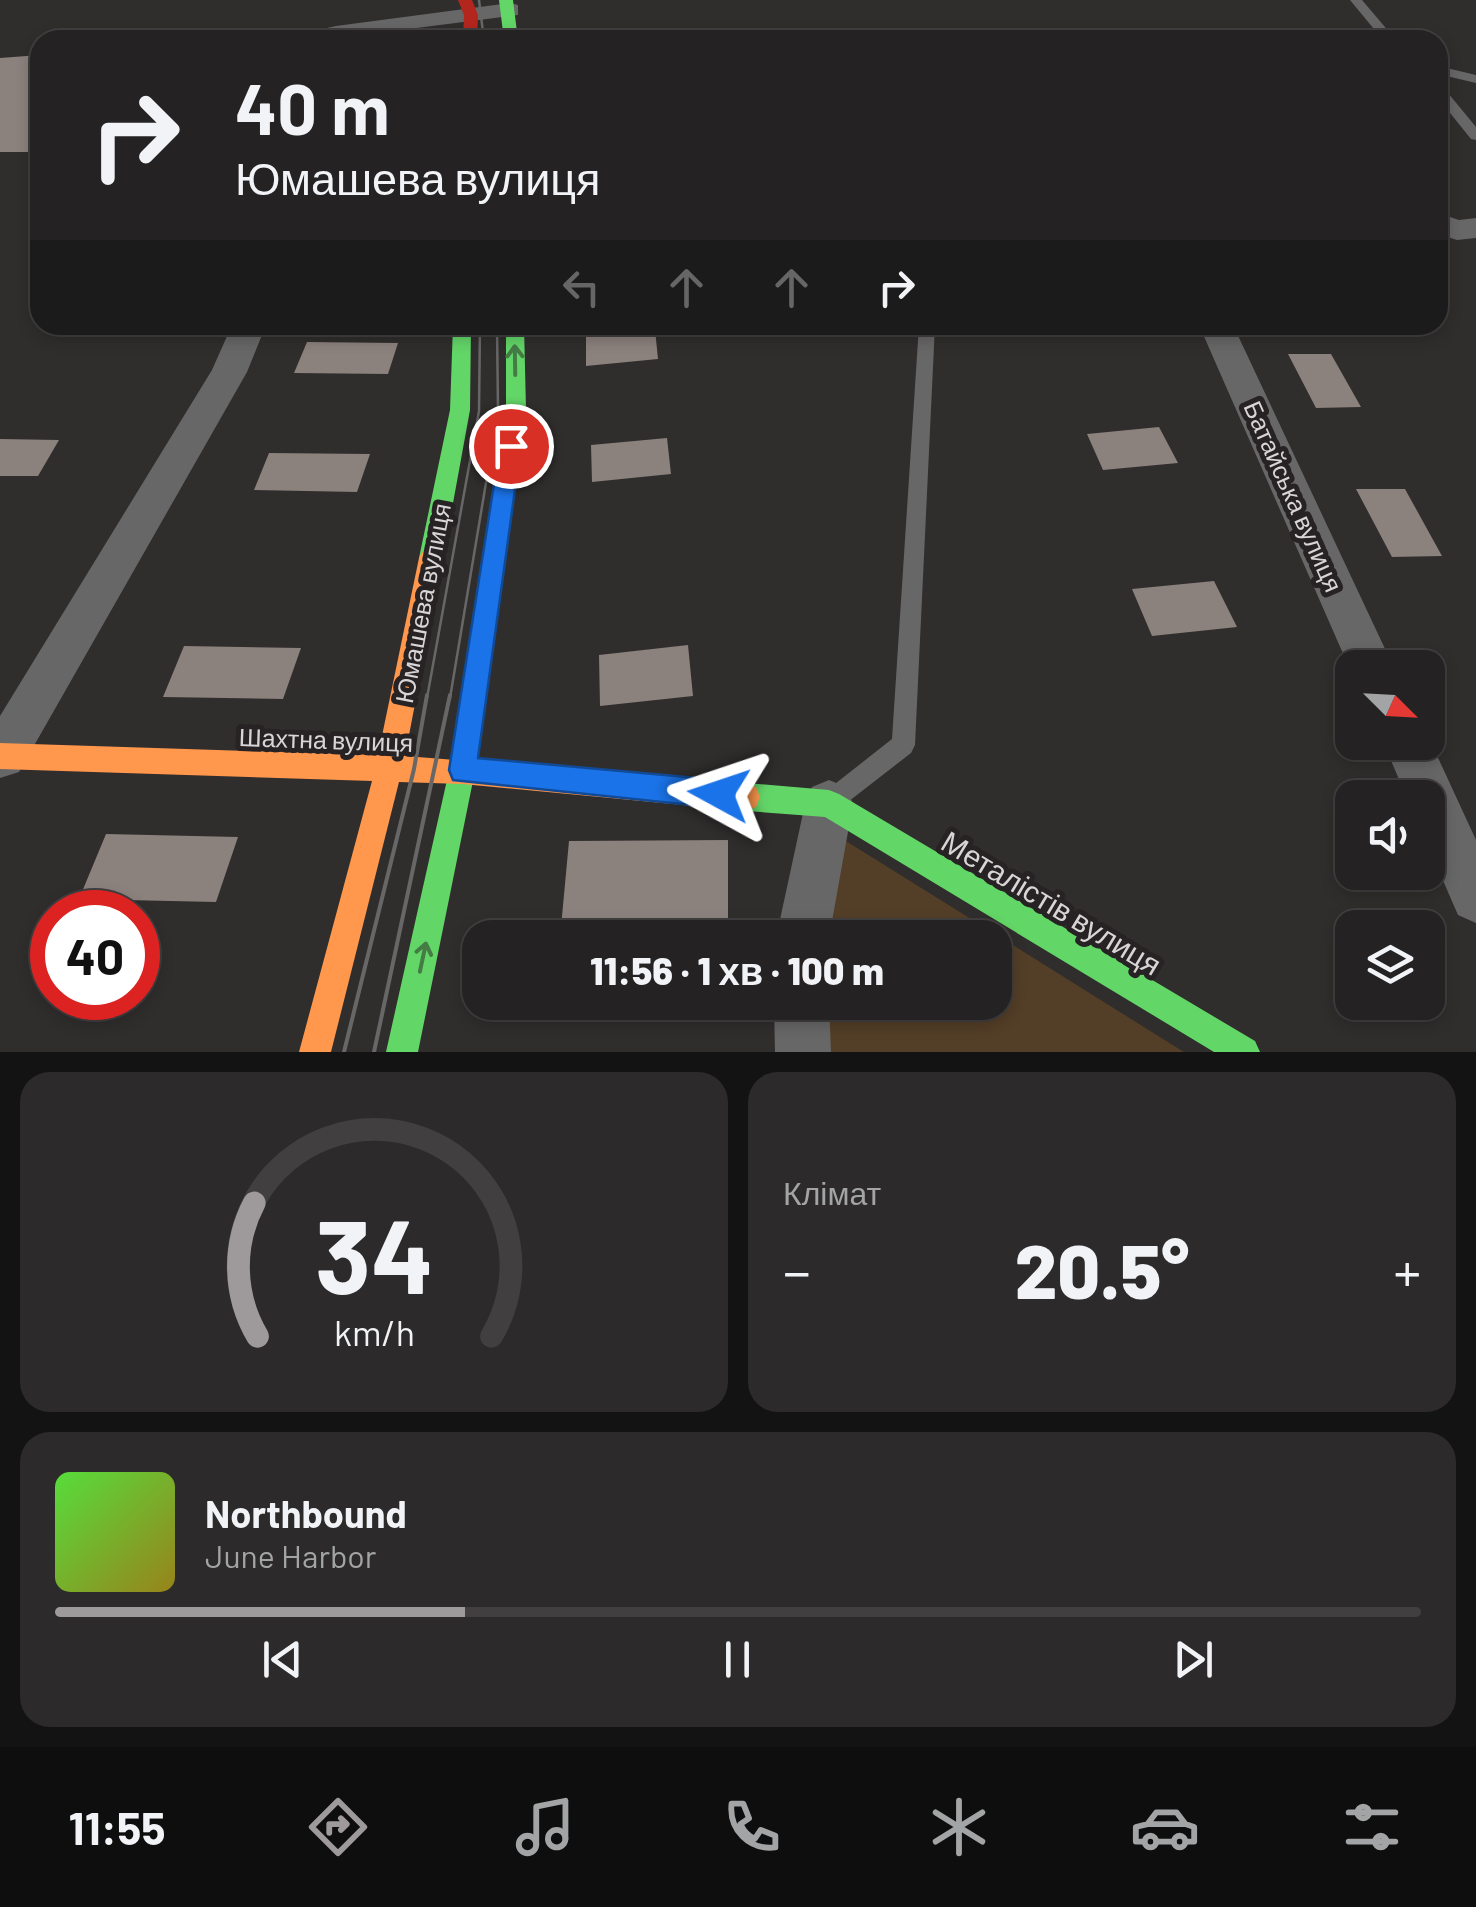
<!DOCTYPE html>
<html lang="uk">
<head>
<meta charset="utf-8">
<style>
	body { margin:0; font-family:Barlow,sans-serif; background:#2c2a2a; color:#f1f3f6; height:100vh; display:flex; flex-direction:column; font-size:38px; white-space:nowrap }
	* { box-sizing:border-box; margin:0 }
	p { font-size:32px; color:#a3a4a5 }
	.icon { flex:none; width:55px; height:55px; fill:none; stroke:currentColor; stroke-width:2; stroke-linecap:round; stroke-linejoin:round }
	.map { position:relative; height:1052px; overflow:hidden }
	.sheet { display:flex; flex-direction:column; gap:20px; padding:20px; background:#141313; flex:1 }
	.sheet>* { flex:none }
	.hud { position:absolute; left:30px; top:30px; width:1418px; height:305px; border-radius:30px; box-shadow:0 5px 15px #0003,0 0 0 2px #413f40; background:#242222; color:#f1f3f6; overflow:hidden }
	.needle { width:65px; rotate:114deg }
	.buttons { position:absolute; left:1335px; top:650px; display:grid; gap:20px }
	.buttons a { display:grid; place-items:center; width:110px; height:110px; border-radius:20px; background:#242222; box-shadow:0 5px 15px #0003,0 0 0 2px #413f40; font-size:50px }
	.speed { position:absolute; left:30px; top:890px; display:flex; gap:20px; font-size:50px; font-weight:700; text-align:center }
	.speed>* { display:grid; place-content:center; width:130px; height:130px; border-radius:50%; background:#242222; box-shadow:0 5px 15px #0003,0 0 0 2px #413f40; line-height:1 }
	.speed .limit { border:15px solid #d22; background:#fff; color:#111 }
	.pin { position:absolute; display:grid; place-items:center; width:85px; height:85px; color:#fff; margin:-42px; border:5px solid #fff; border-radius:50%; box-shadow:0 2px 10px #0007 }
	.me { position:absolute; width:110px; margin:-55px; rotate:275deg; stroke-linejoin:round; filter:drop-shadow(0 0 8px #0008) }
	.turn { display:flex; align-items:center; gap:35px; height:210px; padding:0 40px; font-size:45px }
	.turn .icon { width:130px; height:130px; stroke-width:2.5 }
	.turn b { display:block; font-size:70px; line-height:85px }
	.lanes { display:flex; align-items:center; height:95px; padding:0 40px; background:#0003; justify-content:center; gap:50px; direction:ltr }
	.lanes .off { opacity:.35 }
	.big { font-size:75px; font-weight:800; line-height:1.1 }
	.sheet .tile { flex:1; display:flex; flex-direction:column; justify-content:center; gap:15px; min-width:0; padding:0 35px; border-radius:30px; background:#2c2a2a }
	.sheet .dial { align-items:center; gap:0 }
	.dial svg { height:260px; overflow:visible; fill:none; stroke:#413f40; stroke-width:7; stroke-linecap:round; text-anchor:middle }
	.dial text { fill:#f1f3f6; stroke:none }
	.song { display:flex; align-items:center; gap:30px }
	.cover { width:120px; height:120px; border-radius:15px; background:linear-gradient(135deg,hsl(110 70% 55%),hsl(50 70% 35%)) }
	.played { height:10px; border-radius:5px; background:linear-gradient(90deg,#9e9a9b 30%,#413f40 30%) }
	.keys { display:flex; justify-content:space-around; direction:ltr }
	.heat { display:flex; justify-content:space-between; align-items:center; font-size:55px; direction:ltr }
	.sheet .tiles { flex:1; display:grid; gap:20px; grid-template-columns:1fr 1fr }
	.tile:last-child { grid-column:span 2 }
	.trip { position:absolute; left:462px; top:920px; width:550px; height:100px; border-radius:30px; background:#242222; box-shadow:0 5px 15px #0003,0 0 0 2px #413f40; font-weight:800; line-height:100px; text-align:center }
	.tabs { display:flex; height:160px; justify-content:space-around; align-items:center; background:#0e0e0e; color:#a3a4a5 }
	.tabs .icon { width:70px; height:70px }
	.tabs .active { color:#9e9a9b }
	.tabs b { font-size:45px; color:#f1f3f6 }
	.map>svg:first-child { display:block }
</style>
</head>
<body>
<div class="map">
<svg width="1476" height="1052" viewBox="0 0 1476 1052">
	<rect width="100%" height="100%" fill="#302d2d"/>
	<path fill="#533e27" d="M846,841L1184,1052H827L825,1003L995,1002V938L827,937Z"/>
	<path fill="#8b817d" d="M40,55V152H0V58Z
		M655,329L658,359L586,366V335Z
		M307,342L398,343L388,374L294,373Z
		M1288,354H1331L1361,407L1316,408Z
		M1159,427L1178,463L1103,470L1087,434Z
		M667,438L671,474L592,482L591,445Z
		M0,439L59,440L38,476H0Z
		M269,453L370,454L357,492L254,490Z
		M1356,489H1405L1442,556L1392,557Z
		M1214,581L1237,627L1152,636L1132,589Z
		M688,645L693,696L600,706L599,655Z
		M184,646L301,648L283,699L163,697Z
		M106,834L238,837L216,902L79,899Z
		M728,840V927H561L569,841Z"/>
	<g fill="none" stroke-linecap="round" stroke-linejoin="round">
		<path fill="#686767" fill-rule="evenodd" d="M1350,0H1362L1396,40H1383Z
			M336,29L342,33L340,36L258,40L264,36Z
			M1438,66L1476,75V83L1438,74Z
			M1438,86L1443,87L1476,127V140L1471,139L1438,98Z
			M919,325H935L915,745L911,753L835,812L826,809L823,800L826,791L892,739Z"/>
		<path fill="#686767" fill-rule="evenodd" d="M510,3L518,5V15L323,40L327,28L336,26Z
			M1438,213L1459,220L1476,218V238L1457,240L1438,234Z
			M232,325H266L247,372L19,772L0,778V716L212,370Z
			M1199,325H1233L1394,668H1352V674Z
			M1428,736L1476,840V923L1458,915L1428,846V798H1407L1383,742H1428Z
			M829,780L846,787L853,804L829,938H776L805,804L812,787Z
			M774,1002H829L831,1052H775Z"/>
		<path fill="#63d668" fill-rule="evenodd" d="M499,0H513L518,40H504Z
			M453,325H471L470,410L443,558L439,565L431,568L423,565L419,558L450,410Z
			M506,325H524L526,410L475,771L418,1052H386L449,771L506,410Z
			M746,783L829,790L839,794L1255,1041L1260,1052H1214L825,817L746,811L736,807L732,797L736,787Z"/>
		<path fill="#ff974d" fill-rule="evenodd" d="M431,548L439,551L443,558L405,756L746,783L756,787L760,797L756,807L746,811L462,784L399,782L331,1052H299L372,781L0,769V743L378,755L419,558L423,551Z"/>
		<path fill="#b3261e" fill-rule="evenodd" d="M458,0H472L478,15L477,40H463L464,15Z"/>
		<path stroke="#686767" stroke-width="2.5" d="M479,0L484,40
			M427,698L479,411L480,325
			M450,698L498,411L497,325"/>
		<path stroke="#686767" stroke-width="4" d="M344,1052L414,769L427,695
			M374,1052L450,695"/>
	</g>
	<defs><path id="oneway-shaft" d="M-6 0H5M1.5-3L5.5 0L1.5 3" fill="none" stroke-width="1.6" stroke-linecap="round" stroke-linejoin="round" transform="scale(2.5)"/></defs>
	<g stroke="#457c46">
		<use href="#oneway-shaft" transform="translate(515 360) rotate(-91)"/>
		<use href="#oneway-shaft" transform="translate(423 957) rotate(-78)"/>
	</g>
	<path fill="#1a73e8" stroke="#114b97" stroke-width="2.5" d="M511,438L521,446L478,758L719,780L729,784L733,794L729,804L719,808L453,780L449,770L500,446Z"/>
	<g text-anchor="middle" dominant-baseline="central" stroke-width="10" stroke-linejoin="round" paint-order="stroke">
		<g font-size="25" fill="#d9d5d6" stroke="#272223">
			<text transform="translate(1294 496) rotate(66)">Батайська вулиця</text>
			<text transform="translate(422 603) rotate(-79)">Юмашева вулиця</text>
			<text transform="translate(326 739) rotate(2)">Шахтна вулиця</text>
		</g>
		<g font-size="30" fill="#d9d5d6" stroke="#272223">
			<text transform="translate(1052 902) rotate(31)">Металістів вулиця</text>
		</g>
	</g>
</svg>
<div class="buttons">
<a><svg class="needle" viewBox="-14 -14 28 28"><path d="M0-13l5 13h-10z" fill="#e53935"/><path d="M0 13l5-13h-10z" fill="#a3a4a5"/></svg></a>
<a><svg class="icon" aria-label="sound" viewBox="0 0 24 24"><path d="M4 9h4l5-4v14l-5-4H4zM17 9q2 3 0 6"/></svg></a>
<a><svg class="icon" aria-label="layers" viewBox="0 0 24 24"><path d="M12 4l9 5-9 5-9-5zM3 14l9 5 9-5"/></svg></a>
</div>
<div class="speed"><div class="limit">40</div></div>
<div class="pin" style="left:511px;top:446px;background:#d93025"><svg class="icon" aria-label="arrive" viewBox="0 0 24 24"><path d="M6 21V4h12l-3 4 3 4H6"/></svg></div>
<svg class="me" style="left:719px;top:794px" viewBox="-20 -20 40 40"><path d="M0-17L14 15 0 8-14 15z" fill="#1a73e8" stroke="#fff" stroke-width="4"/></svg>
<div class="trip">11:56 · 1 хв · 100 m</div>
<div class="hud">
<div class="turn"><svg class="icon" aria-label="right" viewBox="0 0 24 24"><path d="M7 20v-9h11M14 6l5 5-5 5"/></svg><div><b>40 m</b>Юмашева вулиця</div></div>
<div class="lanes"><svg class="icon off" aria-label="left" viewBox="0 0 24 24"><path d="M17 20v-9H6M10 6l-5 5 5 5"/></svg><svg class="icon off" aria-label="ahead" viewBox="0 0 24 24"><path d="M12 20V5M6 11l6-6 6 6"/></svg><svg class="icon off" aria-label="ahead" viewBox="0 0 24 24"><path d="M12 20V5M6 11l6-6 6 6"/></svg><svg class="icon" aria-label="right" viewBox="0 0 24 24"><path d="M7 20v-9h11M14 6l5 5-5 5"/></svg></div>
</div>
</div>
<section class="sheet">
<div class="tiles">
<div class="tile dial"><svg viewBox="0 0 100 80">
<path d="M14 69A42 42 0 1 1 86 69"/>
<path d="M14 69A42 42 0 0 1 13 28" stroke="#9e9a9b"/>
<text x="50" y="56" font-size="32" font-weight="700">34</text>
<text x="50" y="72" font-size="11">km/h</text>
</svg></div>
<div class="tile"><p>Клімат</p>
<div class="heat"><a>−</a><b class="big">20.5°</b><a>+</a></div>
</div>
<div class="tile">
<div class="song"><i class="cover"></i><div><b>Northbound</b><p>June Harbor</p></div></div>
<div class="played"></div>
<div class="keys"><svg class="icon" aria-label="previous" viewBox="0 0 24 24"><path d="M18 5L8 12l10 7zM5 5v14"/></svg><svg class="icon" aria-label="pause" viewBox="0 0 24 24"><path d="M8 5v14M16 5v14"/></svg><svg class="icon" aria-label="next" viewBox="0 0 24 24"><path d="M6 5l10 7-10 7zM19 5v14"/></svg></div>
</div>
</div>
</section>
<nav class="tabs">
<b>11:55</b>
<svg class="icon active" aria-label="directions" viewBox="0 0 24 24"><path d="M12 3l9 9-9 9-9-9zM9 14v-3h6M13 9l2 2-2 2"/></svg>
<svg class="icon" aria-label="music" viewBox="0 0 24 24"><path d="M9 18V5l10-2v13"/><circle cx="6" cy="18" r="3"/><circle cx="16" cy="16" r="3"/></svg>
<svg class="icon" aria-label="phone" viewBox="0 0 24 24"><path d="M5 4h4l2 5-3 2q2 4 5 5l2-3 5 2v4C11 20 4 13 5 4z"/></svg>
<svg class="icon" aria-label="climate" viewBox="0 0 24 24"><path d="M12 3v18M4 7l16 10M4 17L20 7"/></svg>
<svg class="icon" aria-label="car" viewBox="0 0 24 24"><path d="M5 17H2v-5l4-1 3-4h7l3 4 3 1v5h-3M9 17h6M6 11h13"/><circle cx="7" cy="17" r="2"/><circle cx="17" cy="17" r="2"/></svg>
<svg class="icon" aria-label="filters" viewBox="0 0 24 24"><path d="M4 7h16M4 17h16"/><circle cx="9" cy="7" r="2"/><circle cx="15" cy="17" r="2"/></svg>
</nav>
</body>
</html>
